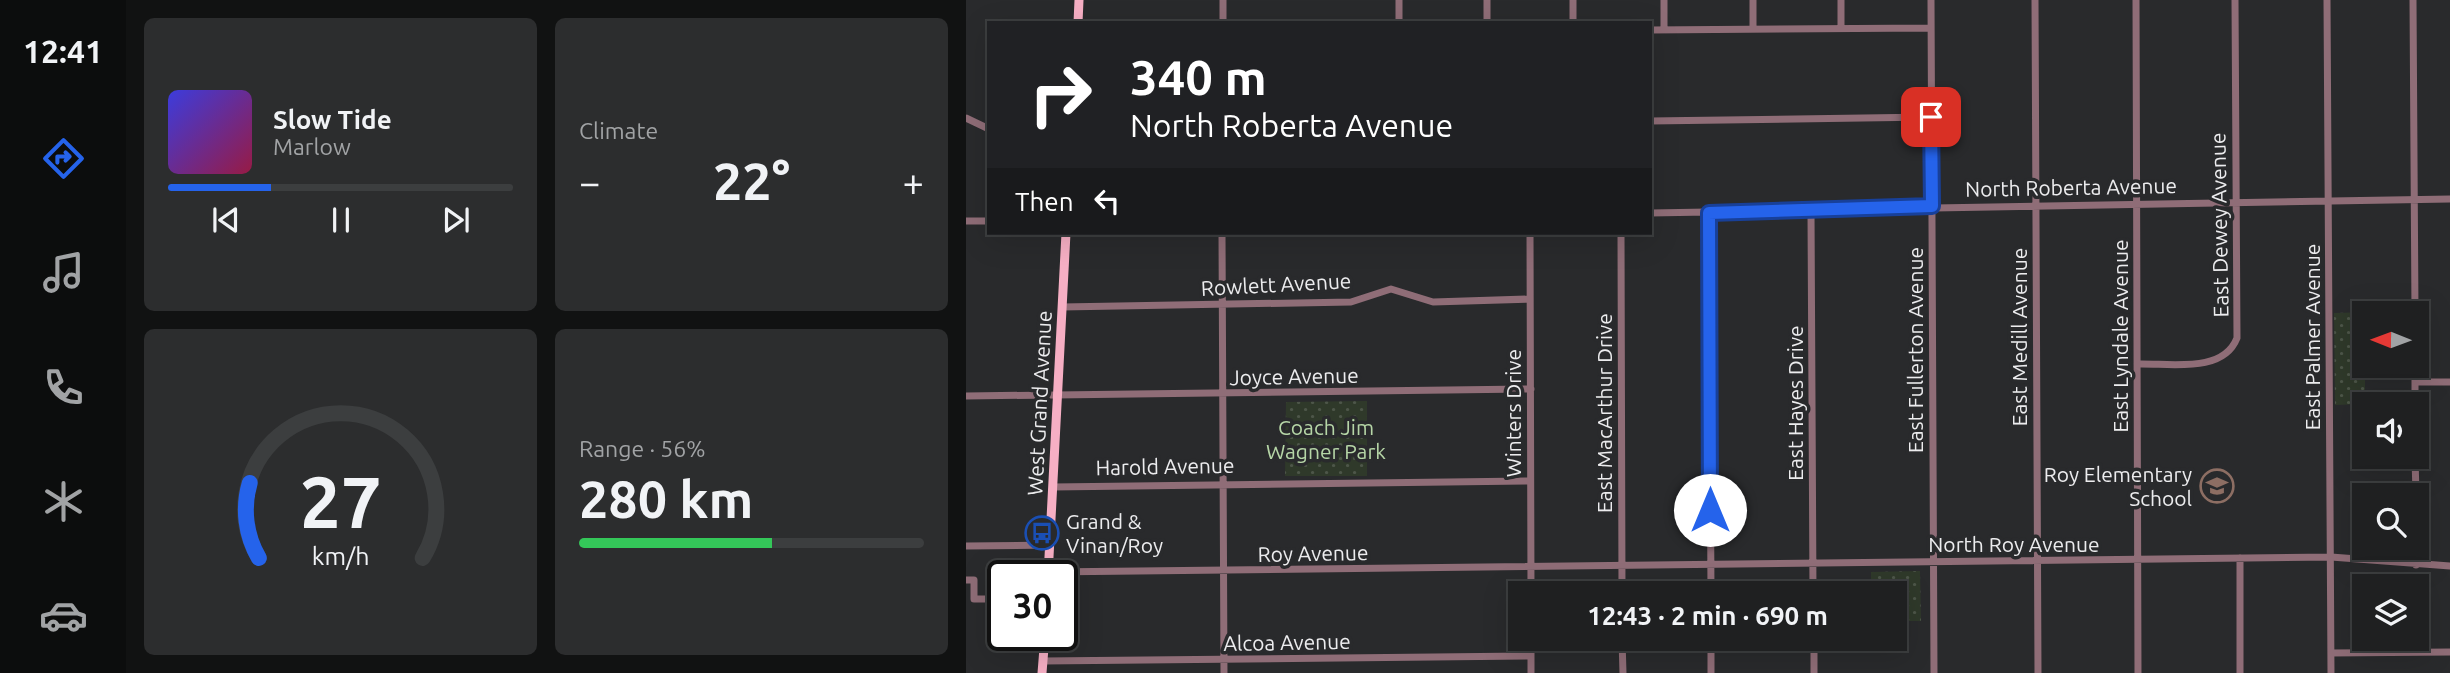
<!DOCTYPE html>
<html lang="en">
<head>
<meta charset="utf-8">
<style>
	body { margin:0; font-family:Ubuntu,sans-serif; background:#2c2d2e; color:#f1f3f6; height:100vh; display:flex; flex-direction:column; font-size:26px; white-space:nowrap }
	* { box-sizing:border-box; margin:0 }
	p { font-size:23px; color:#a1a3a5 }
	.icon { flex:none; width:38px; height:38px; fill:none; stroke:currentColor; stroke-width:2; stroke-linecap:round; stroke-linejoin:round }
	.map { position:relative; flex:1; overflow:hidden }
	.sheet { display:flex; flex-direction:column; gap:18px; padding:18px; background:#111212; width:840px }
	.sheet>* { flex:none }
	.hud { position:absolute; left:21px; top:21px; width:665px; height:214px; border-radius:0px; box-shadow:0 7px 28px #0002,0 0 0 2px #3c3e3f; background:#202124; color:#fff; overflow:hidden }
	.needle { width:46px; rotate:271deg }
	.tools { position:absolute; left:1386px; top:301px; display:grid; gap:14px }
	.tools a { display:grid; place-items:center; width:77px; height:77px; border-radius:0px; background:#1f2021; box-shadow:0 7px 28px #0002,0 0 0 2px #3c3e3f; font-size:35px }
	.speed { position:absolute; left:21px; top:560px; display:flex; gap:14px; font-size:35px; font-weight:700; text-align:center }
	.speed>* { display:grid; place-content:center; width:91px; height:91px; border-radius:50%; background:#1f2021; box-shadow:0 7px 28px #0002,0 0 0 2px #3c3e3f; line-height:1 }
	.speed .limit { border:4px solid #111; border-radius:10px; background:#fff; color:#111 }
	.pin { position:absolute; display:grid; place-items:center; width:60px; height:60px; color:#fff; margin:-30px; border-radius:14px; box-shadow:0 4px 10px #0006 }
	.me { position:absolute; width:77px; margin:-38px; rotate:0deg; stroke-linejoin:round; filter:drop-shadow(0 0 5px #0008) }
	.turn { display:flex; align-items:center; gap:24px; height:147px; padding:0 28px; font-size:32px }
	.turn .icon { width:91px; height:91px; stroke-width:2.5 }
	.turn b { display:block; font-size:49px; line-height:60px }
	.then { display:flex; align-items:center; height:66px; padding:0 28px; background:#0003; gap:14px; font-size:26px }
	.big { font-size:52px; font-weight:700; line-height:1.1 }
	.sheet .tile { flex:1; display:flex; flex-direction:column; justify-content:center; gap:10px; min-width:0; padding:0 24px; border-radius:10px; background:#2c2d2e }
	.sheet .dial { align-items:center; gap:0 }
	.dial svg { height:182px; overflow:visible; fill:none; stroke:#3c3e3f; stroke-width:7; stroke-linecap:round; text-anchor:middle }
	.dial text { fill:#f1f3f6; stroke:none }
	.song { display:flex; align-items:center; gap:21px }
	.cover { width:84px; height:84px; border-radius:10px; background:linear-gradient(135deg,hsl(240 70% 55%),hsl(340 70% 35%)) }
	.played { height:7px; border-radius:4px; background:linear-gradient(90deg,#2563eb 30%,#3c3e3f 30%) }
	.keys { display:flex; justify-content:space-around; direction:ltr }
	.heat { display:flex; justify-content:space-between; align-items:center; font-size:38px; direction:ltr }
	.charge { height:10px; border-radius:5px; background:linear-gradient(90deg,#34c759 56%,#3c3e3f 0) }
	.sheet .tiles { flex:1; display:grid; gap:18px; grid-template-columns:repeat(2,1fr) }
	.trip { position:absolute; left:542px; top:581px; width:399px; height:70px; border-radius:0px; background:#1f2021; box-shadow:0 7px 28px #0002,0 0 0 2px #3c3e3f; font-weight:700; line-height:70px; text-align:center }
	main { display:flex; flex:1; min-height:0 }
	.tab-bar { display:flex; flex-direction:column; width:126px; justify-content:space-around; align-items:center; background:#0c0d0d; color:#a1a3a5 }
	.tab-bar .icon { width:49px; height:49px }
	.tab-bar .current { color:#2563eb }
	.tab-bar b { font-size:32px; color:#f1f3f6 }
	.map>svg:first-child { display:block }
</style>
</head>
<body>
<main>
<nav class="tab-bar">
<b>12:41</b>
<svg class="icon current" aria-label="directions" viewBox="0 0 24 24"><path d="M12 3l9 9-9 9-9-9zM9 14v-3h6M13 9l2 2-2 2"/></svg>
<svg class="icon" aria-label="music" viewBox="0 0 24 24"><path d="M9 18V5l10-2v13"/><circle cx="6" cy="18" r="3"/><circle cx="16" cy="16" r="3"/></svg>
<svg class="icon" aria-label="phone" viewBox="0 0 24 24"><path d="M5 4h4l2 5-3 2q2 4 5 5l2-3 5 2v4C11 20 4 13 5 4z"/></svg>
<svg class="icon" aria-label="climate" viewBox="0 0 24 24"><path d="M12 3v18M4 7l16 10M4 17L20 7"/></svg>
<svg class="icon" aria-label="car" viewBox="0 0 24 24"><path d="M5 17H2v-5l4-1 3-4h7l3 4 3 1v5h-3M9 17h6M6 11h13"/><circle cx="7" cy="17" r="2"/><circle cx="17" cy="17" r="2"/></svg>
</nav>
<section class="sheet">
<div class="tiles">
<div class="tile">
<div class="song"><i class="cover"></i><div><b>Slow Tide</b><p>Marlow</p></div></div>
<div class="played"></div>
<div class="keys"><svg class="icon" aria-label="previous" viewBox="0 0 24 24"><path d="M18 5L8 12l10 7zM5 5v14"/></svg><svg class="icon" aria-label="pause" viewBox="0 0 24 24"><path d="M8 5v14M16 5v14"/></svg><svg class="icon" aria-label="next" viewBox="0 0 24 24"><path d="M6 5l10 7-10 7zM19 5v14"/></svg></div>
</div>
<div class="tile"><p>Climate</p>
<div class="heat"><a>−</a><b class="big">22°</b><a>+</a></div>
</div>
<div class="tile dial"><svg viewBox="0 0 100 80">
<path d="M14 69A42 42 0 1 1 86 69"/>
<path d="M14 69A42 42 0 0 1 10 36" stroke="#2563eb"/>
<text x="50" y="56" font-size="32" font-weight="700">27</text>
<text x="50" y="72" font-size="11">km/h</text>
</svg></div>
<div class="tile"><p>Range · 56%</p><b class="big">280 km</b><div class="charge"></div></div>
</div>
</section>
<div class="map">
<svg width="1484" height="673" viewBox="0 0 1484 673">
	<defs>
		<pattern id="grass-dots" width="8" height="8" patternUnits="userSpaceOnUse" patternTransform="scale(1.75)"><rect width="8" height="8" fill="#2f392a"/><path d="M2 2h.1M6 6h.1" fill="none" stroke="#4d5649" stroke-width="1.8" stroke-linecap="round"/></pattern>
	</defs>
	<rect width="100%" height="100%" fill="#292a2c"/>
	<path fill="url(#grass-dots)" d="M1441,311L1398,313V366H1442V373L1399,374V404L1369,405L1368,313Z
		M401,401V476H319L320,402Z
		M954,571L955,621H929V593H905V572Z"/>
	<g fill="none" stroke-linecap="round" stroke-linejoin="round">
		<path stroke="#8f6d77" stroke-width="7" d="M433,0V23
			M521,0V23
			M607,0V23
			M698,0V30
			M787,0V29
			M875,0V28
			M965,0L968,673
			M1069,0L1072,673
			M1170,0L1172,673
			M1361,0L1365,673
			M1447,0L1449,313
			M257,23V0
			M684,30L965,28
			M0,118L23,129
			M684,121L965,117
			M845,212L847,593
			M684,213L1484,199
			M743,213L745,593
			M0,221H23
			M256,233L258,673
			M564,233L565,593
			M655,233L656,593
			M96,307L385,302L425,289L467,302L564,299
			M1171,364C1204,363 1257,374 1271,338L1269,0
			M1449,366V404
			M1449,382H1484
			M0,396L565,389
			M1449,457L1450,495
			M87,487L564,481
			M0,546L84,545
			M1450,548V565
			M82,572L1365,557L1484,566
			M0,580H8V599H37
			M565,639V673
			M656,639L657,673
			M745,639V673
			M848,639V673
			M1365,653L1484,652
			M77,661L565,656
			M1274,673V558"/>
		<path stroke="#f6afc4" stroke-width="9" d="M112,23L113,0
			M82,576L100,233
			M76,673L79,635"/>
	</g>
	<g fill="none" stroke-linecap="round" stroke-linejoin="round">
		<defs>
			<path id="route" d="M744,510L743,213L966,206L965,117"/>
		</defs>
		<use href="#route" stroke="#184099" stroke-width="18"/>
		<use href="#route" stroke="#2563eb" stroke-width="12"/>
	</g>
	<defs>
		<symbol id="school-ring" viewBox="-11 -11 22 22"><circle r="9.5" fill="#292a2c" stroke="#8d6e63" stroke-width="1.5"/><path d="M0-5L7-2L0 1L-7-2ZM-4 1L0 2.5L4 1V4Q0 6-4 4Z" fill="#8d6e63"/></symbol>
		<symbol id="bus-ring" viewBox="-11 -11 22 22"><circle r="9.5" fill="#292a2c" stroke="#1a4fb4" stroke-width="1.5"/><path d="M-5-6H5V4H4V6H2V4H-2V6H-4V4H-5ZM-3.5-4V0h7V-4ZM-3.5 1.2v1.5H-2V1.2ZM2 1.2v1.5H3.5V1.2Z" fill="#1a4fb4"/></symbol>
	</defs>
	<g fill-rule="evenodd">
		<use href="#school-ring" x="1232" y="467" width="38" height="38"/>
		<use href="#bus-ring" x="57" y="514" width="38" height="38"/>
	</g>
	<g text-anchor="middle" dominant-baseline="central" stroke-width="7" stroke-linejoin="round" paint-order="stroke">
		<g font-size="21" fill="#ececee" stroke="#292a2c">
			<text transform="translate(1105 187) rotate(-1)">North Roberta Avenue</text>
			<text transform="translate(1253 225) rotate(-91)">East Dewey Avenue</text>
			<text transform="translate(310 284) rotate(-3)">Rowlett Avenue</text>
			<text transform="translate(1154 336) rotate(-90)">East Lyndale Avenue</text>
			<text transform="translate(1053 337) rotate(-90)">East Medill Avenue</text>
			<text transform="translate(1346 337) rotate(-90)">East Palmer Avenue</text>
			<text transform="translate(949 350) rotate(-90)">East Fullerton Avenue</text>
			<text transform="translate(328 376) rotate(-1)">Joyce Avenue</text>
			<text transform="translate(73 403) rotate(-87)">West Grand Avenue</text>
			<text transform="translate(829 403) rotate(-90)">East Hayes Drive</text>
			<text transform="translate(547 413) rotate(-90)">Winters Drive</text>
			<text transform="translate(638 413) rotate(-90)">East MacArthur Drive</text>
			<text transform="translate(199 466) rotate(-1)">Harold Avenue</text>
			<text x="1048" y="544">North Roy Avenue</text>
			<text transform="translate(347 553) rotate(-1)">Roy Avenue</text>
			<text transform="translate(321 642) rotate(-1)">Alcoa Avenue</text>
		</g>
		<g font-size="21" fill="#b6d6a7" stroke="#292a2c">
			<text x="360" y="427">Coach Jim<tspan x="360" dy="24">Wagner Park</tspan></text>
		</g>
		<g font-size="21" fill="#ececee" stroke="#292a2c" text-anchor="end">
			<text x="1226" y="474">Roy Elementary<tspan x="1226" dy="24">School</tspan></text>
			<text x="100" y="521" text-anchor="start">Grand &amp;<tspan x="100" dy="24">Vinan/Roy</tspan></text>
		</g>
	</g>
</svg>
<div class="tools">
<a><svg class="needle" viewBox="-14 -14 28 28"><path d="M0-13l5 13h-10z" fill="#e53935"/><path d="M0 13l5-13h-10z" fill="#a1a3a5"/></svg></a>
<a><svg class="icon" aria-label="sound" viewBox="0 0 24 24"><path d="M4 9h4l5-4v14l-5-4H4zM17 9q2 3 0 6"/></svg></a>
<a><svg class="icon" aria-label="search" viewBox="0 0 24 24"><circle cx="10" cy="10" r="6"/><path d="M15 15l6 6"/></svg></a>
<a><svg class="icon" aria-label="layers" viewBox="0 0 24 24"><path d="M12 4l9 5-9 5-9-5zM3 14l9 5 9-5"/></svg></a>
</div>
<div class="speed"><div class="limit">30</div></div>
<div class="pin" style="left:965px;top:117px;background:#d93025"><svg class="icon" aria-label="arrive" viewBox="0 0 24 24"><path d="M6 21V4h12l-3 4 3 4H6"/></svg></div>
<svg class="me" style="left:744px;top:510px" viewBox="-20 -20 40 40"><circle r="19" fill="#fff"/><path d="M0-13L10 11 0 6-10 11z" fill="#2563eb"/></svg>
<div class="trip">12:43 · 2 min · 690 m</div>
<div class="hud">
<div class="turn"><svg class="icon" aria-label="right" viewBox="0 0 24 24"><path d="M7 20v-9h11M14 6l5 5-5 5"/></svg><div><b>340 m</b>North Roberta Avenue</div></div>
<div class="then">Then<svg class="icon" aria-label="left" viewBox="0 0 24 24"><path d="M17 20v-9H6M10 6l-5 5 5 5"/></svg></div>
</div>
</div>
</main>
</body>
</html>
